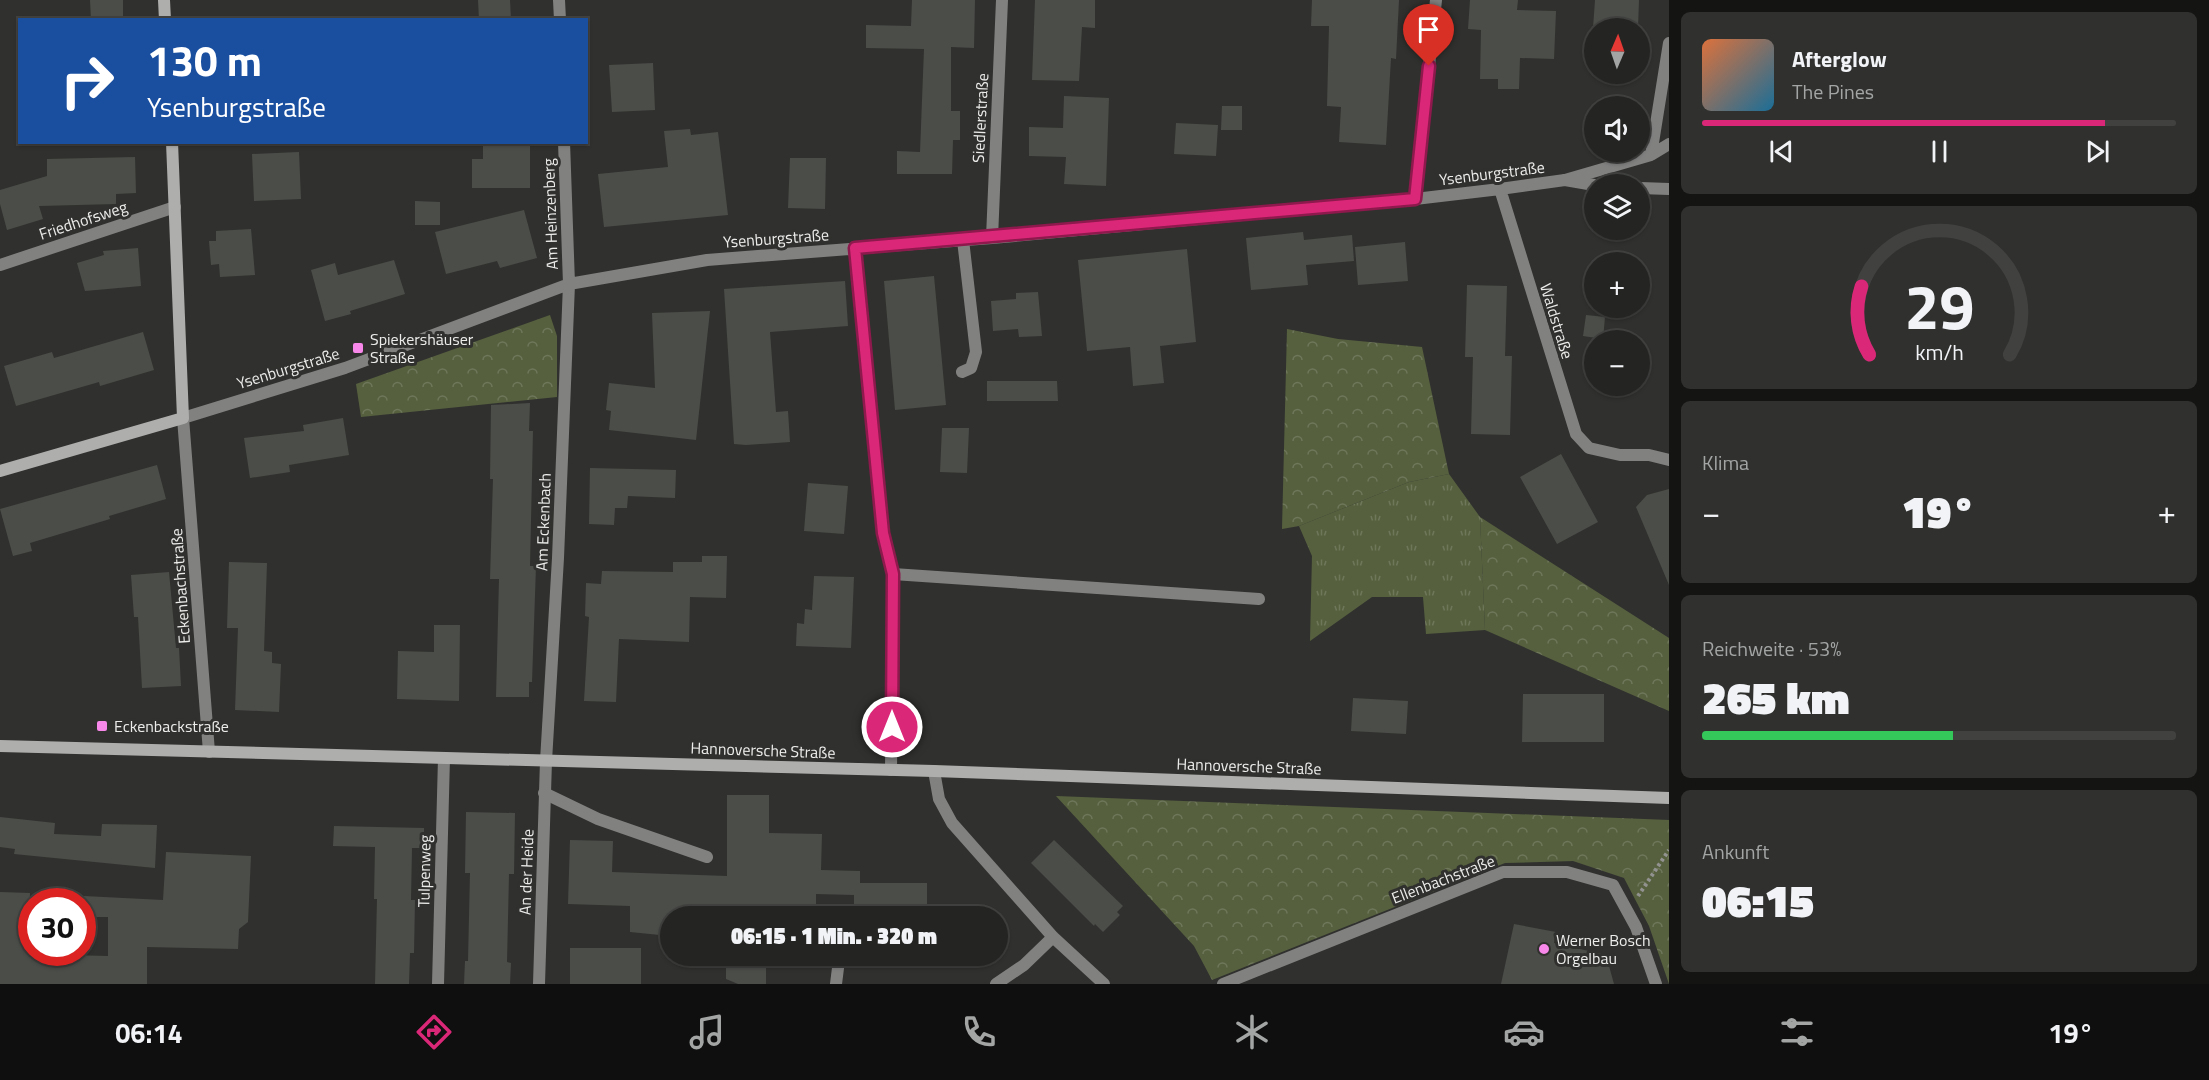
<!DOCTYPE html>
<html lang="de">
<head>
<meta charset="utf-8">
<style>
	body { margin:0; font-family:"Titillium Web",sans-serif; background:#30312f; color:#f1f3f6; height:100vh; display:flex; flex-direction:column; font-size:22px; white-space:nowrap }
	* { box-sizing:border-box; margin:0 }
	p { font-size:20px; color:#a3a5a5 }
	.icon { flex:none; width:33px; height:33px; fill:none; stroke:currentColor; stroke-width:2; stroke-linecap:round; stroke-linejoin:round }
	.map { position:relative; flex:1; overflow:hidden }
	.details { display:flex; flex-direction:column; gap:12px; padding:12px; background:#141413; width:540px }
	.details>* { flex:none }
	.hud { position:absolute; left:18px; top:18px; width:570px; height:126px; border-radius:0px; box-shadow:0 2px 4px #0004,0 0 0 2px #414240; background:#1a4fa0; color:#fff; overflow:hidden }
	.needle { width:39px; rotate:2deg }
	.controls { position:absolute; left:1584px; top:18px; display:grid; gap:12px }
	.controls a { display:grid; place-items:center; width:66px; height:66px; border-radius:50%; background:#242522; box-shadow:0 2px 4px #0004,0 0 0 2px #414240; font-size:30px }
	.speed { position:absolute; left:18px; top:888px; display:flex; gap:12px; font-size:30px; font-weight:700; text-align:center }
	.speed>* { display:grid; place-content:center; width:78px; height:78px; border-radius:50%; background:#242522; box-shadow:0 2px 4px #0004,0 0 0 2px #414240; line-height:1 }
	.speed .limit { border:9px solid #d22; background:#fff; color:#111 }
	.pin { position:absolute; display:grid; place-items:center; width:51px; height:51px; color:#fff; margin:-62px -26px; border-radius:50% 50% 50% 0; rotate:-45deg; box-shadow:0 0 6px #0007 }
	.pin .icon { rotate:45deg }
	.me { position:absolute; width:66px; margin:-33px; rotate:0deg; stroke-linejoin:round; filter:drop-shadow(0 0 4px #0008) }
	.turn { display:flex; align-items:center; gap:21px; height:126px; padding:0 30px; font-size:27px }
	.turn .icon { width:78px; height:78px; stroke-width:2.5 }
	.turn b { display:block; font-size:42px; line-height:51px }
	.big { font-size:45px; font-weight:800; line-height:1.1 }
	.details .tile { flex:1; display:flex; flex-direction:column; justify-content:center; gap:9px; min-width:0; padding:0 21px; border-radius:9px; background:#30312f }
	.details .dial { align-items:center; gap:0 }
	.dial svg { height:156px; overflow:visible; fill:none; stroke:#414240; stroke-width:7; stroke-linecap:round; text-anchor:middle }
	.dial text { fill:#f1f3f6; stroke:none }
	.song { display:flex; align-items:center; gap:18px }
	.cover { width:72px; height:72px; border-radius:9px; background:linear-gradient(135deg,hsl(20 70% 55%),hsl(200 70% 35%)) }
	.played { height:6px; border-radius:3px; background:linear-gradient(90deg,#db2777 85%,#414240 85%) }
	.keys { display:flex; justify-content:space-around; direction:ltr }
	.heat { display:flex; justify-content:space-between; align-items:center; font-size:33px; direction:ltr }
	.charge { height:9px; border-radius:4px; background:linear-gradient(90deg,#34c759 53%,#414240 0) }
	.trip { position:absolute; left:660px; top:906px; width:348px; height:60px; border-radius:30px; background:#242522; box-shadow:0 2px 4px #0004,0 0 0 2px #414240; font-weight:800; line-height:60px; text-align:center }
	.tabs { display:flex; height:96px; justify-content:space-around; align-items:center; background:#0e0f0e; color:#a3a5a5 }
	.tabs .icon { width:42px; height:42px }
	.tabs .active { color:#db2777 }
	.tabs b { font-size:27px; color:#f1f3f6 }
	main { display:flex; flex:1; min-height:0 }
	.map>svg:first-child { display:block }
</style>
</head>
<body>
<main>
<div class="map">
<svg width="1669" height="984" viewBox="0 0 1669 984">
	<defs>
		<pattern id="grass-tufts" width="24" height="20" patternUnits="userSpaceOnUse" patternTransform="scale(1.5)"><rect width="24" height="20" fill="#56603e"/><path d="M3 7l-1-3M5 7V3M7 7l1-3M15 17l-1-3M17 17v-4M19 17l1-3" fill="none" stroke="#6e775a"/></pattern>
		<pattern id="forest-crowns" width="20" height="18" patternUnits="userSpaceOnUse" patternTransform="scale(1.5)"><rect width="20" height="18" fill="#56603e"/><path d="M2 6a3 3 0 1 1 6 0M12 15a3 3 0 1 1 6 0" fill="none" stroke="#6e775a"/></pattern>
	</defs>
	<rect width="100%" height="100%" fill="#30312e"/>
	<path fill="url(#grass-tufts)" d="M1449,474L1480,517L1485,630L1426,634L1423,597H1372L1310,641L1312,556L1299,526L1409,482Z"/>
	<path fill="url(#forest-crowns)" d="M550,315L557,336V397L361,417L356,384Z
		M1287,329L1338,339L1422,347L1449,474L1409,482L1299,526L1282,529Z
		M1480,517L1669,638V711L1485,630Z
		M1056,796L1669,820V984L1649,926L1624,878L1573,861L1505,863L1212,980L1194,946Z"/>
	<path fill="#4b4d49" d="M90,0H123V20H91Z
		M478,0H510L511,20H479Z
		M912,0H975L974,48L951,47V111H960V140H953L952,174H897V151L920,152L924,49L866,48V25L911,26Z
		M1035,0H1095V28L1082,27L1079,81L1032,80Z
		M1312,0H1399L1396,59L1391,58L1386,145L1339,142L1341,107L1327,106L1329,26H1311Z
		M1470,0H1518L1517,10L1556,11L1554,59L1520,58L1519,89H1498V79H1480L1481,30L1468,29Z
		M1595,0H1639L1638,28H1593Z
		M653,63L655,110L612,112L609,65Z
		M1064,96L1109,98L1106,186L1064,184L1066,157L1029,156V127L1063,128Z
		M1222,106H1242V130H1221Z
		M1176,123L1218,125L1216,156L1174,154Z
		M690,129L691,135L718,132L728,215L604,227L598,174L668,167L664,131Z
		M483,142H530V188H472V159H483Z
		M299,152L301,199L254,201L252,154Z
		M135,157L136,193L116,194V204L39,206L43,219L7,230L0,204V190L47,176V159Z
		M790,158H826L825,209L788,208Z
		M415,201L440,202V225H415Z
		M524,210L537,258L500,268L497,261L446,274L435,232Z
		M251,229L255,275L220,277L219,264L211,265L209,241H216V231Z
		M1303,232L1304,240L1352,235L1354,261L1306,265L1308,285L1251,290L1246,238Z
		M1405,242L1408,281L1358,285L1355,247Z
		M138,248L141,286L85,291L77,263L104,255L103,251Z
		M1187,249L1196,342L1160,346L1164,383L1133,386L1130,347L1087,351L1078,260Z
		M394,260L405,294L350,311L351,314L325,321L311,270L335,263L338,275Z
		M934,276L946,405L895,410L884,281Z
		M845,281L848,326L770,332L776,412L788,411L790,442L746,445L734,444L724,289Z
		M1467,285L1507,286L1505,356H1512L1510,435L1471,434L1473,357H1465Z
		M1038,292L1042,336L1019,337L1018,329L993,331L991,301L1016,299V293Z
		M710,311L696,440L609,430L611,411L606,410L609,383L655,388L652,313Z
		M1586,315L1605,317L1603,339L1583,336Z
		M143,332L154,370L100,386L99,382L16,406L4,366L52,352L54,358Z
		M987,381H1057L1058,401H987Z
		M530,403L529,431H533L530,566H536L532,682H529V697H496L499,579H490L493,479H490L491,405Z
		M343,418L349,455L289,465L290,472L250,478L244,438L304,431L303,425Z
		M942,428H969L967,473L940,472Z
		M1561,454L1598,522L1557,544L1520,477Z
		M157,465L166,499L109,516L110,519L30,543L32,551L13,556L0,509Z
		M590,468L676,470L675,498L628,496L627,508H615L614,525L589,524Z
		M808,483L848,486L844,534L804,531Z
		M1669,489V585L1636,507L1647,495Z
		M702,556H727L726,598L690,597L689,642L619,639L616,702L584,701L589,617L585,616L586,583L601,584L602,571L673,572V562H702Z
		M229,562L267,563L264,651L272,652V663L281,664L279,712L235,710L238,628H227Z
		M169,572L176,648H179L181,686L142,688L138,617H134L131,575Z
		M814,576L854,577L851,648L796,646L797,623L804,624L805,609L812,610Z
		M434,625H460L459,701L397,699L398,651L434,652Z
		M1523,694H1604V742H1522Z
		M1353,698L1408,701L1406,734L1351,731Z
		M727,795H769V833L822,834L821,870L860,871V883H927V906L889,905V916H854V895L816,894V916H726V912H681L680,916H670V936L630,932V906L568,904L570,840L613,841L612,872L727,876Z
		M466,812L515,813L514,874H509L507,962L511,963L510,984H464L465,961H468L470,873H465Z
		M0,817L55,823L54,834L101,836L102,824L157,825L155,868L14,854L15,849L0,847Z
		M334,826L424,828V848H412L411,900H415L414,953H410L409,984H375L377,899H374L375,847L333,846Z
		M1054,840L1123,906L1117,912L1120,915L1103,932L1095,924L1094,926L1031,863Z
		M166,852L251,856L248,922L239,929L238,949L147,947V984H0V892L30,893L28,954L108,956V917H83L84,896L163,900Z
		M1514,924L1556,932L1554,943L1606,955L1614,984H1501Z
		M570,948H641V984H570Z
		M726,956H766V984H738L726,979Z"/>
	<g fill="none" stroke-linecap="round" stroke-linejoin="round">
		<path stroke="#929391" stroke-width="4" stroke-dasharray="3 3" stroke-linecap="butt" d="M1638,896L1669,850"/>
		<path stroke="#818280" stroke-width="12" d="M1565,180L1594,185
			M1640,188L1669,189
			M962,372L971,368L976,352L963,240
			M893,574L1259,599
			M544,793L598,819L707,857
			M438,984L444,758"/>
		<path stroke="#818280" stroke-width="12" d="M559,0L560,20
			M1651,155L1669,43
			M1500,189L1576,434L1589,448L1620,455H1649L1669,460
			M1415,199L1436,0
			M992,238L1002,0
			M855,248L883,533L893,574L891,770
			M0,265L175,207
			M209,752L183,418L345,368L569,284L707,260L992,238L1415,199L1500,189L1565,180L1651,155L1669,144
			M934,771L939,799L952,823L1053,937L1104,984
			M539,984L546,761L558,558L569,284L564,142
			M836,984L838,968
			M996,984L1024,965L1053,937
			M1223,984L1503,872H1567L1613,885L1636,927L1656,984"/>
		<path stroke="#aeafac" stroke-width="12" d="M164,0L165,20
			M0,471L183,418L172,142
			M0,746L934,771L1669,798"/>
	</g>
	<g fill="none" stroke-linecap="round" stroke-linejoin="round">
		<defs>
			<path id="route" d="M892,727L893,574L883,533L855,248L1415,199L1429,66"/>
		</defs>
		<use href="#route" stroke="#8e194d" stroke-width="15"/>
		<use href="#route" stroke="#db2777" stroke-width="10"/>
	</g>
	<g fill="#f888ea" stroke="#30312e" stroke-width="2">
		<rect x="352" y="342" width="12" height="12" rx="3"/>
		<rect x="96" y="720" width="12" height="12" rx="3"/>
		<circle cx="1544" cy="949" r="6"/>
	</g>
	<g text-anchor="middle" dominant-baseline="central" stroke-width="6" stroke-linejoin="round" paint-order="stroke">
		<g font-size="16" fill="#ecedeb" stroke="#30312e">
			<text transform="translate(980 118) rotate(-87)">Siedlerstraße</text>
			<text transform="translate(1492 173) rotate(-7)">Ysenburgstraße</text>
			<text transform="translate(550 214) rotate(-92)">Am Heinzenberg</text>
			<text transform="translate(83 220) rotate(-18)">Friedhofsweg</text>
			<text transform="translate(776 238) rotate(-4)">Ysenburgstraße</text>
			<text transform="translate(1557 321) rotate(73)">Waldstraße</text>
			<text transform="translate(288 368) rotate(-17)">Ysenburgstraße</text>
			<text transform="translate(543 522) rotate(-88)">Am Eckenbach</text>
			<text transform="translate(180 586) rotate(-94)">Eckenbachstraße</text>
			<text transform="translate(763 750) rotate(2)">Hannoversche Straße</text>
			<text transform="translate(1249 766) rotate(2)">Hannoversche Straße</text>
			<text transform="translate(424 871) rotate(-89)">Tulpenweg</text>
			<text transform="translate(526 872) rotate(-88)">An der Heide</text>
			<text transform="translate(1443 879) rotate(-21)">Ellenbachstraße</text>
		</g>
		<g font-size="16" fill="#ecedeb" stroke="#30312e" text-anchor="start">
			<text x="370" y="339">Spiekershäuser<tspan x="370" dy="18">Straße</tspan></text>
			<text x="114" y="726">Eckenbackstraße</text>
			<text x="1556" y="940">Werner Bosch<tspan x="1556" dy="18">Orgelbau</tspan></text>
		</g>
	</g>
</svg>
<div class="controls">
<a><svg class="needle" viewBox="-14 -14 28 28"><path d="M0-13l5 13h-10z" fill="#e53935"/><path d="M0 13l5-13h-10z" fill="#a3a5a5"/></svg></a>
<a><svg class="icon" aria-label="sound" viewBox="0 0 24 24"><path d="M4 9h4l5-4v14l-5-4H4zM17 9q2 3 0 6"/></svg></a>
<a><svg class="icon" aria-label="layers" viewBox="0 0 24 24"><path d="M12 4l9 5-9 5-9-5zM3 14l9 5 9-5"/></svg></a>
<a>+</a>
<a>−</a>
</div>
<div class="speed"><div class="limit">30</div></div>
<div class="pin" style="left:1429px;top:66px;background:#d93025"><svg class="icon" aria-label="arrive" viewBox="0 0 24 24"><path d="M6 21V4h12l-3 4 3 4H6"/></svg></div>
<svg class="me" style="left:892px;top:727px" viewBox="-20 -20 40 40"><circle r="17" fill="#db2777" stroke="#fff" stroke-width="3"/><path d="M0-11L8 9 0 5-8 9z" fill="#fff"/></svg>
<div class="trip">06:15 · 1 Min. · 320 m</div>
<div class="hud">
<div class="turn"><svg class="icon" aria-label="right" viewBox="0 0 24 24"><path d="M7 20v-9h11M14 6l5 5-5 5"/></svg><div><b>130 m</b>Ysenburgstraße</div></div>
</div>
</div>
<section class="details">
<div class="tile">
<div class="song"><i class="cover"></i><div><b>Afterglow</b><p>The Pines</p></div></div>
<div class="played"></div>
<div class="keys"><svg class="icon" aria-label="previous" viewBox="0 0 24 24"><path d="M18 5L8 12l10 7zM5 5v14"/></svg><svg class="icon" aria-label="pause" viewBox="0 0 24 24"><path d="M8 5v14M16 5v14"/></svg><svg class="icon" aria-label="next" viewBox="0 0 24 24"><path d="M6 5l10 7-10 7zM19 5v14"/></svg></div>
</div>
<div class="tile dial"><svg viewBox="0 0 100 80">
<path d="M14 69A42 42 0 1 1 86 69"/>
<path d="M14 69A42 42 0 0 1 10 34" stroke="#db2777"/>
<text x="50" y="56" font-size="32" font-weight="700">29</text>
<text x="50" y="72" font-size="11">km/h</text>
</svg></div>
<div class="tile"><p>Klima</p>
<div class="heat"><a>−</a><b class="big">19°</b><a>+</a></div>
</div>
<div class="tile"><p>Reichweite · 53%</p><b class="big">265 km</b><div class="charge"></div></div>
<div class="tile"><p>Ankunft</p><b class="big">06:15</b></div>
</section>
</main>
<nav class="tabs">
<b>06:14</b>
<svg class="icon active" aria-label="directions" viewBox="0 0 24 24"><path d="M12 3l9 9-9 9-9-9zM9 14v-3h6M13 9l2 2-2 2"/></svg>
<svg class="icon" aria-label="music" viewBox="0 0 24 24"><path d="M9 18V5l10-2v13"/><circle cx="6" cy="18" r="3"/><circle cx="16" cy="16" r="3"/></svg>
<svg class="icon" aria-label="phone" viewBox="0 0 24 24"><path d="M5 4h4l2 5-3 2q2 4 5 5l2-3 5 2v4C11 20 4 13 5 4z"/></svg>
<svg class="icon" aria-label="climate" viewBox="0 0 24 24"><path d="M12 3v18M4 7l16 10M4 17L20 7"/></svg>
<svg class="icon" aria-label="car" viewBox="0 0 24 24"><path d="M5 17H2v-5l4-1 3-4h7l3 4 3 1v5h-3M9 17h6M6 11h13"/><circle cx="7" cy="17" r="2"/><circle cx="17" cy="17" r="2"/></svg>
<svg class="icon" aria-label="filters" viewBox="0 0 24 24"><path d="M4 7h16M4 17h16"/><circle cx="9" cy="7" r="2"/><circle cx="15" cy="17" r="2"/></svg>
<b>19°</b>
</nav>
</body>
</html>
